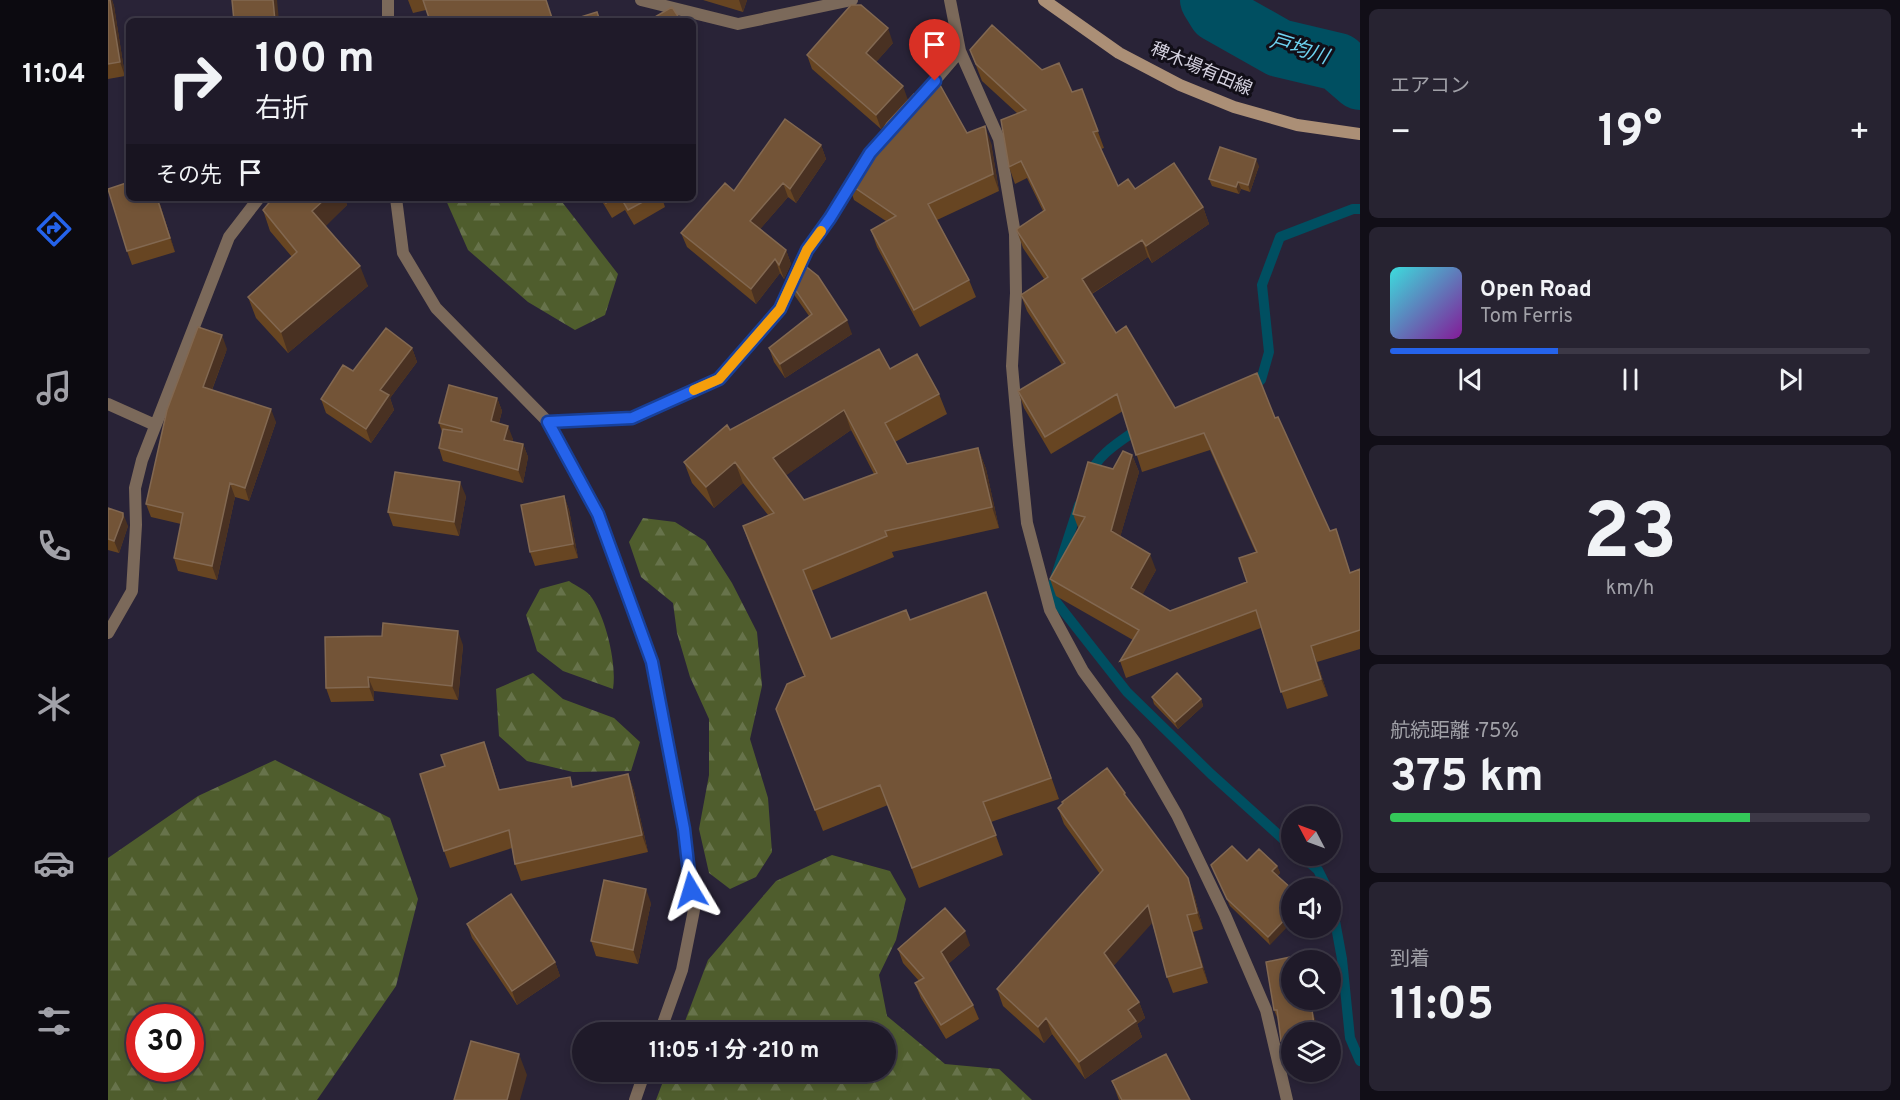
<!DOCTYPE html>
<html lang="ja">
<head>
<meta charset="utf-8">
<style>
	body { margin:0; font-family:Overpass,"Noto Sans JP",sans-serif; background:#272331; color:#f1f3f6; height:100vh; display:flex; flex-direction:column; font-size:22px; white-space:nowrap }
	* { box-sizing:border-box; margin:0 }
	p { font-size:20px; color:#a1a1a8 }
	.icon { flex:none; width:33px; height:33px; fill:none; stroke:currentColor; stroke-width:2; stroke-linecap:round; stroke-linejoin:round }
	.map { position:relative; flex:1; overflow:hidden }
	.drawer { display:flex; flex-direction:column; gap:9px; padding:9px; background:#110e17; width:540px }
	.drawer>* { flex:none }
	.guide { position:absolute; left:18px; top:18px; width:570px; height:183px; border-radius:9px; box-shadow:0 3px 9px #0003,0 0 0 2px #3c3846; background:#1f1a29; color:#f1f3f6; overflow:hidden }
	.needle { width:39px; rotate:311deg }
	.controls { position:absolute; left:1173px; top:806px; display:grid; gap:12px }
	.controls a { display:grid; place-items:center; width:60px; height:60px; border-radius:50%; background:#1f1a29; box-shadow:0 3px 9px #0003,0 0 0 2px #3c3846; font-size:30px }
	.speed { position:absolute; left:18px; top:1004px; display:flex; gap:12px; font-size:30px; font-weight:700; text-align:center }
	.speed>* { display:grid; place-content:center; width:78px; height:78px; border-radius:50%; background:#1f1a29; box-shadow:0 3px 9px #0003,0 0 0 2px #3c3846; line-height:1 }
	.speed .limit { border:9px solid #d22; background:#fff; color:#111 }
	.pin { position:absolute; display:grid; place-items:center; width:51px; height:51px; color:#fff; margin:-62px -26px; border-radius:50% 50% 50% 0; rotate:-45deg; box-shadow:0 0 6px #0007 }
	.pin .icon { rotate:45deg }
	.me { position:absolute; width:66px; margin:-33px; rotate:353deg; stroke-linejoin:round; filter:drop-shadow(0 0 4px #0008) }
	.turn { display:flex; align-items:center; gap:21px; height:126px; padding:0 30px; font-size:27px }
	.turn .icon { width:78px; height:78px; stroke-width:2.5 }
	.turn b { display:block; font-size:42px; line-height:51px }
	.then { display:flex; align-items:center; height:57px; padding:0 30px; background:#0003; gap:12px; font-size:22px }
	.big { font-size:45px; font-weight:700; line-height:1.1 }
	.drawer .widget { flex:1; display:flex; flex-direction:column; justify-content:center; gap:9px; min-width:0; padding:0 21px; border-radius:9px; background:#272331 }
	.drawer .dial { align-items:center; gap:0 }
	.dial b { font-size:78px; line-height:1 }
	.song { display:flex; align-items:center; gap:18px }
	.cover { width:72px; height:72px; border-radius:9px; background:linear-gradient(135deg,hsl(180 70% 55%),hsl(290 70% 35%)) }
	.played { height:6px; border-radius:3px; background:linear-gradient(90deg,#2563eb 35%,#3c3846 35%) }
	.keys { display:flex; justify-content:space-around; direction:ltr }
	.heat { display:flex; justify-content:space-between; align-items:center; font-size:33px; direction:ltr }
	.charge { height:9px; border-radius:4px; background:linear-gradient(90deg,#34c759 75%,#3c3846 0) }
	.trip { position:absolute; left:464px; top:1022px; width:324px; height:60px; border-radius:30px; background:#1f1a29; box-shadow:0 3px 9px #0003,0 0 0 2px #3c3846; font-weight:700; line-height:60px; text-align:center }
	main { display:flex; flex:1; min-height:0 }
	.tab-bar { display:flex; flex-direction:column; width:108px; justify-content:space-around; align-items:center; background:#0c0a10; color:#a1a1a8 }
	.tab-bar .icon { width:42px; height:42px }
	.tab-bar .current { color:#2563eb }
	.tab-bar b { font-size:27px; color:#f1f3f6 }
	.map>svg:first-child { display:block }
</style>
</head>
<body>
<main>
<nav class="tab-bar">
<b>11:04</b>
<svg class="icon current" aria-label="directions" viewBox="0 0 24 24"><path d="M12 3l9 9-9 9-9-9zM9 14v-3h6M13 9l2 2-2 2"/></svg>
<svg class="icon" aria-label="music" viewBox="0 0 24 24"><path d="M9 18V5l10-2v13"/><circle cx="6" cy="18" r="3"/><circle cx="16" cy="16" r="3"/></svg>
<svg class="icon" aria-label="phone" viewBox="0 0 24 24"><path d="M5 4h4l2 5-3 2q2 4 5 5l2-3 5 2v4C11 20 4 13 5 4z"/></svg>
<svg class="icon" aria-label="climate" viewBox="0 0 24 24"><path d="M12 3v18M4 7l16 10M4 17L20 7"/></svg>
<svg class="icon" aria-label="car" viewBox="0 0 24 24"><path d="M5 17H2v-5l4-1 3-4h7l3 4 3 1v5h-3M9 17h6M6 11h13"/><circle cx="7" cy="17" r="2"/><circle cx="17" cy="17" r="2"/></svg>
<svg class="icon" aria-label="filters" viewBox="0 0 24 24"><path d="M4 7h16M4 17h16"/><circle cx="9" cy="7" r="2"/><circle cx="15" cy="17" r="2"/></svg>
</nav>
<div class="map">
<svg width="1252" height="1100" viewBox="0 0 1252 1100">
	<defs>
		<pattern id="forest-firs" width="22" height="20" patternUnits="userSpaceOnUse" patternTransform="scale(1.5)"><rect width="22" height="20" fill="#4f5d2d"/><path d="M5 1l3.5 6h-7zM16 11l3.5 6h-7z" fill="#67734b"/></pattern>
	</defs>
	<rect width="100%" height="100%" fill="#292337"/>
	<path fill="url(#forest-firs)" fill-rule="evenodd" d="M337,198H451L510,274L497,315L467,330L420,302L360,250Z
		M535,518L567,522L597,541L624,583L649,632L654,686L642,739L660,798L664,852L648,877L622,889L601,873L591,829L601,775V719L582,677L569,633L565,603L533,577L521,542Z
		M461,581C468,586 480,591 484,598C498,619 509,664 505,689L455,671L429,651L418,615L432,589Z
		M425,673L455,699L506,718L532,742L523,771L465,772L419,761L391,736L388,689Z
		M167,760L282,818L310,899L288,986L209,1100H0V858L90,796ZM32,1017H82V1068H32Z
		M724,855L782,871L798,899L788,940L771,975L779,1016L837,1064L891,1069L924,1100H548L559,1071H777V1032H573L600,960L668,881Z"/>
	<g fill="none" stroke-linecap="round" stroke-linejoin="round">
		<path stroke="#004f61" stroke-width="10" d="M1141,386L1153,380L1161,352L1154,285L1172,237L1245,209H1252
			M981,476C990,453 1015,440 1034,426
			M971,505L942,594L1019,692L1103,774L1184,847
			M1193,855L1210,870L1219,888
			M1222,894L1234,959L1242,1038L1252,1061"/>
		<path stroke="#004f61" stroke-width="58" d="M1101,0L1109,13L1171,48L1230,62L1252,81"/>
		<path stroke="#7b695a" stroke-width="12" d="M280,0V21
			M533,0L630,24L744,0
			M842,0L852,51L891,139L907,234L908,293L904,366L911,445L919,523L942,610L975,671L1027,742L1069,815L1117,915L1158,1010L1179,1100
			M805,106L852,51
			M288,198L295,253L328,308L440,422L491,514L544,662L576,829L586,910L574,970L552,1032
			M0,404L47,425
			M440,422L524,418L611,379L672,309L699,250L722,218L749,175
			M0,633L24,591L28,525L27,488L34,460L121,237L151,198
			M527,1100L537,1071"/>
		<path stroke="#ab8f76" stroke-width="12" d="M936,0L1011,53L1072,85L1126,107L1189,125L1252,134"/>
	</g>
	<path fill="#674522" fill-rule="evenodd" d="M0,0H4L6,6L17,76L0,79Z
		M300,0H439L318,10L305,13Z
		M595,0H639L635,12Z
		M785,43L768,62L800,100L773,129L704,69L699,55Z
		M585,44L588,53L585,55Z
		M862,50L934,70L964,92L974,89L996,148L993,149L1010,186L1027,189L1095,207L1101,224L1044,263L1040,257L984,294L1008,333L1067,408L1167,418L1222,531L1228,529L1242,572L1252,569V649L1209,662L1220,696L1179,709L1153,628L1018,678L1012,661L1025,640L948,596L942,579L971,530L965,514L1005,469L1024,455L1031,472L1012,537L1048,570L1034,595L1062,611L1139,582L1148,553L1102,450L1034,472L1015,411L943,454L916,408L910,391L954,365L919,311L913,295L936,279L915,248L909,231L935,211L919,178L907,184L901,167L910,114L874,81Z
		M859,133L883,143L891,191L829,220L861,280L868,297L812,327L769,247L763,230L778,221L746,200L740,183Z
		M713,145L718,159L688,203L680,197L652,229L678,250L683,264L676,279L672,273L648,304L579,247L573,233L626,191Z
		M1151,166L1142,192L1133,189L1131,194L1104,186L1101,179Z
		M50,198L67,252L24,265L19,251Z
		M165,198H236L239,205L217,226L260,286L180,353L148,318L140,297L184,257L162,231L155,210Z
		M492,198H554L557,207L526,225L517,210L504,218Z
		M682,282L744,334L677,378L666,362L661,348L701,316L687,296Z
		M304,348L309,362L282,398L286,410L263,443L218,413L213,399L245,371Z
		M119,349L104,390L168,422L141,501L127,497L109,580L70,571L66,558L73,524L43,517L38,504Z
		M782,369L831,394L839,414L787,442L799,464L870,448L878,469L891,528L784,552L786,557L703,591L723,639L802,620L878,592L951,799L883,822L895,855L811,888L780,805L715,831L676,730L696,676L642,546L635,526L660,515L635,483L606,508L584,483L576,462L622,430ZM743,430L766,474L696,500L678,475Z
		M389,398L394,411L391,423L405,439L404,442L415,444L420,457L415,483L335,461L331,448L334,432L331,423Z
		M358,496L351,536L285,526L280,512Z
		M456,496L461,510L470,558L427,566L422,552Z
		M0,508L20,526L11,553L0,550Z
		M355,645L350,700L266,691V701L223,702L218,688Z
		M1044,697L1093,699L1095,706L1070,729L1046,704Z
		M382,759L392,790L466,786L520,774L526,791L540,852L413,881L407,864L404,848L342,868L336,851Z
		M1017,793L1019,799L1086,895L1095,929L1085,932L1100,983L1065,993L1059,977L1044,922L1005,966L1031,1002L1037,1018L1029,1024L1034,1037L977,1079L944,1034L936,1043L895,1006L889,989L992,874L956,824L950,808Z
		M1139,861L1169,866L1172,873L1169,876L1162,945L1122,906L1103,865Z
		M543,903L530,964L488,956L483,941Z
		M359,924L447,962L452,976L409,1005L364,938Z
		M862,945L840,964L865,1005L871,1019L838,1039L813,998L807,983L811,981L795,963L790,949Z
		M1166,1010H1203L1208,1022L1209,1032H1184V1052H1178L1173,1041L1171,1022Z
		M1004,1081L1082,1100H1011Z"/>
	<path fill="#493122" d="M2,0H4L6,6L17,76L12,62Z
		M165,0H169L171,21H167Z
		M631,0H639L635,12Z
		M780,28L785,43L763,68L758,53Z
		M795,86L800,100L773,129L768,115Z
		M877,126L883,143L891,191L885,174Z
		M713,145L718,159L688,203L682,189Z
		M1148,159L1151,166L1142,192L1140,185Z
		M1130,182L1133,189L1131,194L1128,187Z
		M675,183L680,197L647,235L642,221Z
		M49,198H50L67,252L62,238Z
		M218,198H236L239,205L212,232L204,211Z
		M1095,207L1101,224L1044,263L1038,246Z
		M1034,240L1040,257L980,296L974,279Z
		M678,250L683,264L676,279L671,265Z
		M667,259L672,273L648,304L643,289Z
		M252,266L260,286L180,353L173,332Z
		M739,320L744,334L677,378L672,364Z
		M114,335L119,349L100,400L95,387Z
		M304,348L309,362L282,398L286,410L263,443L258,429L272,390Z
		M389,398L394,411L388,434L383,421Z
		M163,409L168,422L141,501L137,488Z
		M736,410L743,430L673,479L665,458Z
		M400,426L405,439L400,454L396,440Z
		M415,444L420,457L415,483L410,470Z
		M870,448L878,469L891,528L884,507Z
		M1024,455L1031,472L1009,548L1003,531Z
		M627,462L635,483L606,508L598,487Z
		M352,482L358,496L351,536L346,522Z
		M122,483L127,497L109,580L104,566Z
		M456,496L461,510L470,558L465,544Z
		M15,513L20,526L11,553L6,541Z
		M1042,554L1048,570L1029,605L1023,588Z
		M350,631L355,645L350,700L344,686Z
		M1203,646L1209,662L1220,696L1213,679Z
		M260,677L266,691V701L261,687Z
		M1093,699L1095,706L1070,729L1067,722Z
		M376,742L382,759L397,807L391,790Z
		M520,774L526,791L540,852L534,835Z
		M1169,866L1172,873L1167,878L1164,871Z
		M1080,878L1086,895L1095,929L1089,913Z
		M538,889L543,903L530,964L525,950Z
		M1040,905L1046,921L1002,970L996,953Z
		M1184,912V922L1162,945L1160,937Z
		M1079,915L1085,932L1100,983L1094,967Z
		M857,931L862,945L838,966L833,952Z
		M447,962L452,976L409,1005L404,991Z
		M1199,999H1201L1205,1022L1201,1010Z
		M1031,1002L1037,1018L1029,1024L1034,1037L977,1079L971,1062L1020,1010Z
		M1204,1010L1208,1022L1209,1032H1207Z
		M938,1018L944,1034L936,1043L930,1027Z
		M411,1054L419,1075L412,1100H399Z"/>
	<path fill="#735437" stroke="#826851" stroke-width="1.5" fill-rule="evenodd" d="M0,0H2L12,62L0,64Z
		M124,0H165L167,21H126Z
		M315,0H438L445,21H322Z
		M743,5H753L780,28L758,53L795,86L768,115L699,55Z
		M564,7L573,21H540Z
		M489,12L492,21H460Z
		M884,25L934,70L951,63L964,92L974,89L990,131L985,132L1010,186L1020,179L1027,189L1066,163L1095,207L1038,246L1034,240L974,279L1008,333L1018,326L1067,408L1149,373L1167,418L1170,417L1222,531L1228,529L1242,573L1252,569V630L1203,646L1213,679L1173,692L1148,610L1012,661L1031,630L942,579L977,517L965,514L980,462L1005,469L1015,451L1024,455L1003,531L1042,554L1023,588L1062,611L1139,582L1131,558L1149,552L1096,433L1028,455L1009,394L937,437L910,391L957,363L913,295L940,277L909,231V229L937,210L913,161L901,167L893,120L918,110L868,64L862,50Z
		M832,85L859,133L877,126L885,174L820,204L861,280L806,310L763,230L788,216L740,183L779,123L806,94L811,97Z
		M677,119L713,145L682,189L675,183L642,221L678,250L671,265L667,259L643,289L573,233L617,183L626,191Z
		M1112,147L1148,159L1140,185L1130,182L1128,187L1101,179Z
		M21,182V198H49L62,238L19,251L0,189Z
		M165,198H218L204,211L252,266L173,332L140,297L189,252L155,210Z
		M496,198H506L498,203Z
		M513,198H542L520,210Z
		M691,261L710,276L739,320L672,364L661,348L704,314L682,282Z
		M90,327L114,335L95,387L163,409L137,488L122,483L104,566L66,558L75,513L38,504L59,410Z
		M278,328L304,348L272,390L281,395L258,429L213,399L235,365L245,371Z
		M771,349L782,369L809,354L831,394L777,423L799,464L870,448L884,507L777,531L779,536L695,570L723,639L798,610L802,620L878,592L943,778L875,802L888,835L804,868L772,785L707,810L668,709L679,684L697,676L635,526L666,513L627,462L598,487L576,462L619,425L622,430ZM736,410L769,473L696,500L665,458Z
		M341,385L389,398L383,421L400,426L396,440L415,444L410,470L331,448L335,429L354,432V429L331,423Z
		M287,472L352,482L346,522L280,512Z
		M456,496L465,544L422,552L413,505Z
		M0,508L15,513V517L6,541L0,539Z
		M275,623L350,631L344,686L260,677L261,687L218,688L217,637L274,636Z
		M1069,673L1093,699L1067,722L1044,697Z
		M376,742L391,790L462,777L464,787L520,774L534,835L407,864L401,830L336,851L312,774L337,766L333,755Z
		M999,768L1017,793L1016,794L1080,878L1089,913L1079,915L1094,967L1059,977L1040,905L996,953L1031,1002L1020,1010L1028,1021L971,1062L938,1018L930,1027L889,989L995,870L950,808L955,803L954,802Z
		M1124,846L1139,861L1151,849L1169,866L1164,871L1184,889V912L1160,937L1119,899L1103,865Z
		M496,880L538,889L525,950L483,941Z
		M403,894L447,962L404,991L359,924Z
		M837,908L857,931L833,952L865,1005L833,1025L807,983L816,978L790,949Z
		M1192,955V960H1184V999H1199L1201,1010H1204L1207,1032H1184V1039L1173,1041L1169,1010H1166L1158,962Z
		M363,1041L411,1054L399,1100H346Z
		M1058,1054L1082,1100H1014L1004,1081Z"/>
	<g fill="none" stroke-linecap="round" stroke-linejoin="round">
		<defs>
			<path id="route" d="M583,890L576,829L544,662L490,514L440,422L524,418L611,379L672,309L699,250L722,218L762,153L827,81"/>
		</defs>
		<use href="#route" stroke="#184099" stroke-width="15"/>
		<use href="#route" stroke="#2563eb" stroke-width="10"/>
		<path stroke="#f59e0b" stroke-width="10" d="M586,390L611,379L672,309L699,250L713,231"/>
	</g>
	<g text-anchor="middle" dominant-baseline="central" stroke-width="6" stroke-linejoin="round" paint-order="stroke">
		<g font-size="18" fill="#d5d2e0" stroke="#110e17">
			<text transform="translate(1093 70) rotate(23)">稗木場有田線</text>
		</g>
		<g font-size="20" font-style="italic" fill="#6ed3f1" stroke="#110e17">
			<text transform="translate(1191 50) rotate(17)">戸均川</text>
		</g>
	</g>
</svg>
<div class="controls">
<a><svg class="needle" viewBox="-14 -14 28 28"><path d="M0-13l5 13h-10z" fill="#e53935"/><path d="M0 13l5-13h-10z" fill="#a1a1a8"/></svg></a>
<a><svg class="icon" aria-label="sound" viewBox="0 0 24 24"><path d="M4 9h4l5-4v14l-5-4H4zM17 9q2 3 0 6"/></svg></a>
<a><svg class="icon" aria-label="search" viewBox="0 0 24 24"><circle cx="10" cy="10" r="6"/><path d="M15 15l6 6"/></svg></a>
<a><svg class="icon" aria-label="layers" viewBox="0 0 24 24"><path d="M12 4l9 5-9 5-9-5zM3 14l9 5 9-5"/></svg></a>
</div>
<div class="speed"><div class="limit">30</div></div>
<div class="pin" style="left:827px;top:81px;background:#d93025"><svg class="icon" aria-label="arrive" viewBox="0 0 24 24"><path d="M6 21V4h12l-3 4 3 4H6"/></svg></div>
<svg class="me" style="left:583px;top:890px" viewBox="-20 -20 40 40"><path d="M0-17L14 15 0 8-14 15z" fill="#2563eb" stroke="#fff" stroke-width="4"/></svg>
<div class="trip">11:05 · 1 分 · 210 m</div>
<div class="guide">
<div class="turn"><svg class="icon" aria-label="right" viewBox="0 0 24 24"><path d="M7 20v-9h11M14 6l5 5-5 5"/></svg><div><b>100 m</b>右折</div></div>
<div class="then">その先<svg class="icon" aria-label="arrive" viewBox="0 0 24 24"><path d="M6 21V4h12l-3 4 3 4H6"/></svg></div>
</div>
</div>
<section class="drawer">
<div class="widget"><p>エアコン</p>
<div class="heat"><a>−</a><b class="big">19°</b><a>+</a></div>
</div>
<div class="widget">
<div class="song"><i class="cover"></i><div><b>Open Road</b><p>Tom Ferris</p></div></div>
<div class="played"></div>
<div class="keys"><svg class="icon" aria-label="previous" viewBox="0 0 24 24"><path d="M18 5L8 12l10 7zM5 5v14"/></svg><svg class="icon" aria-label="pause" viewBox="0 0 24 24"><path d="M8 5v14M16 5v14"/></svg><svg class="icon" aria-label="next" viewBox="0 0 24 24"><path d="M6 5l10 7-10 7zM19 5v14"/></svg></div>
</div>
<div class="widget dial"><b>23</b><p>km/h</p></div>
<div class="widget"><p>航続距離 · 75%</p><b class="big">375 km</b><div class="charge"></div></div>
<div class="widget"><p>到着</p><b class="big">11:05</b></div>
</section>
</main>
</body>
</html>
